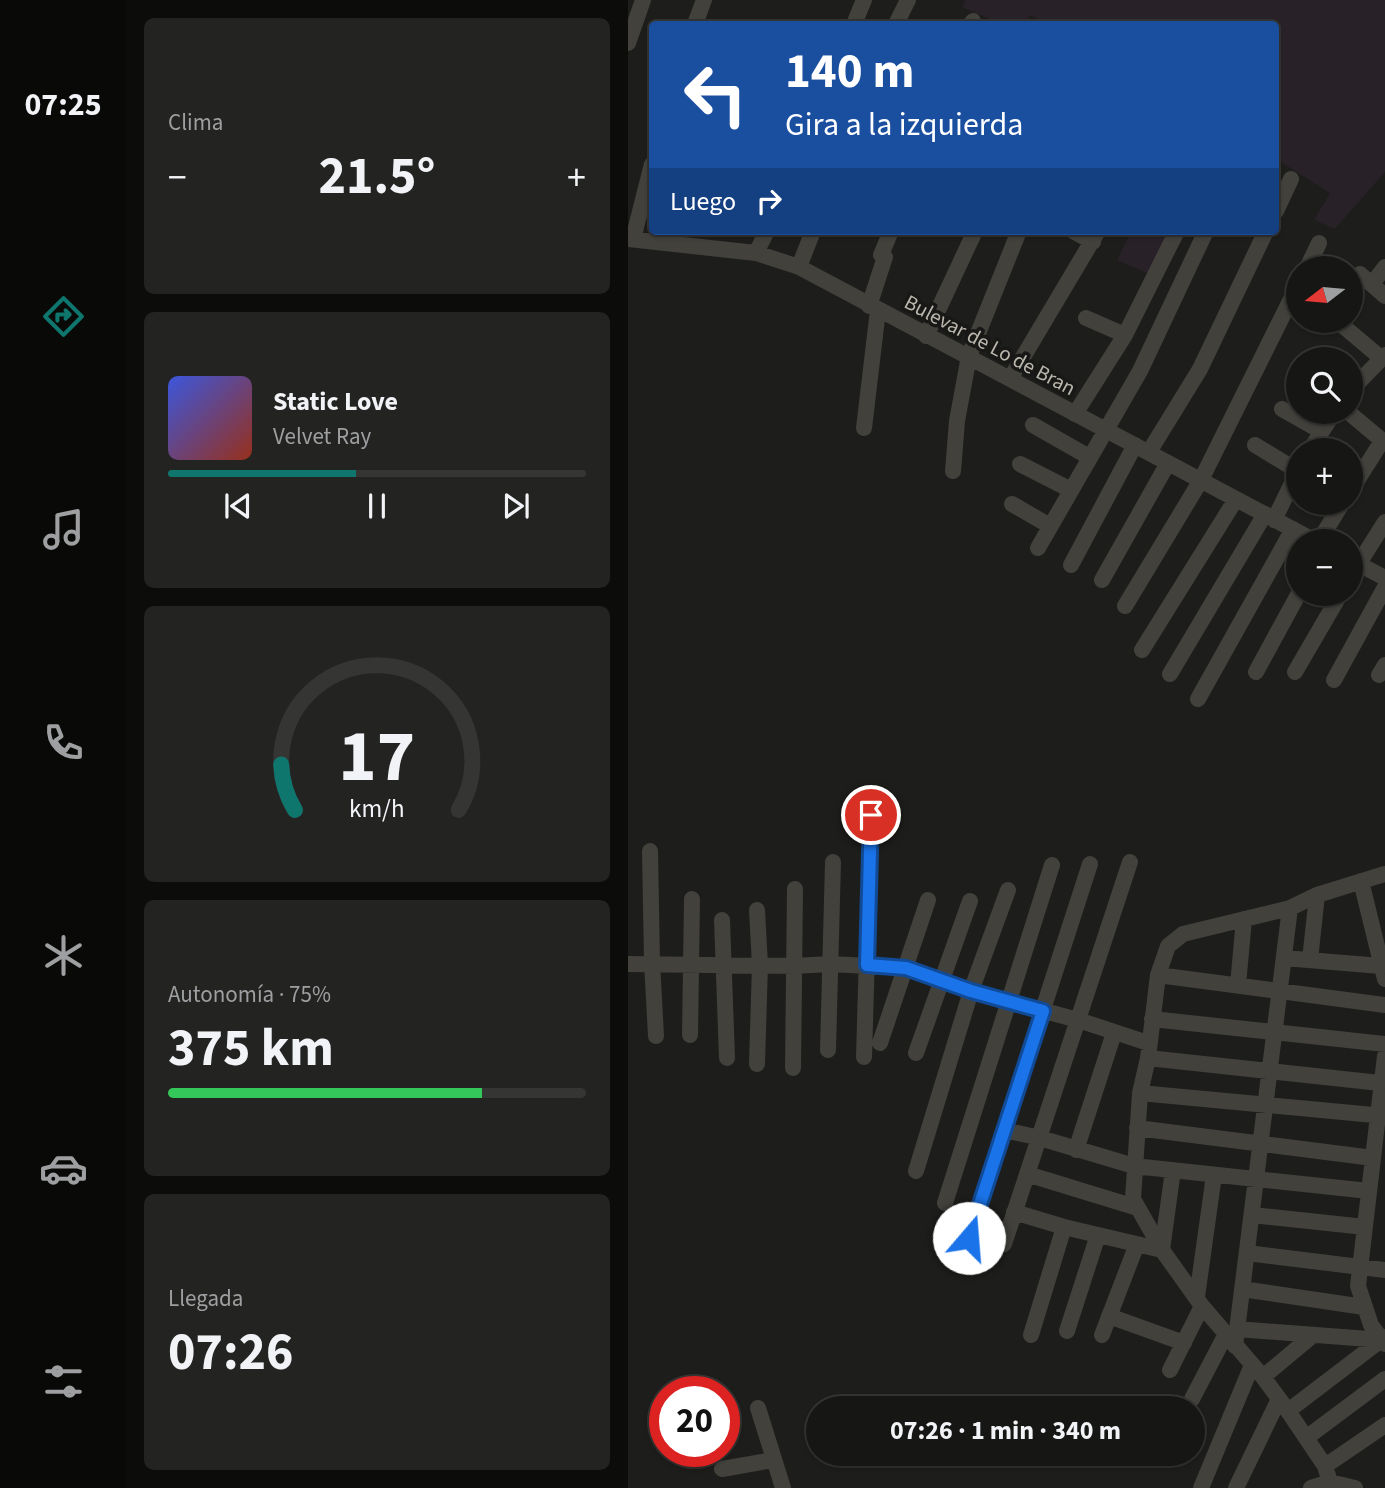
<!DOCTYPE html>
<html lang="es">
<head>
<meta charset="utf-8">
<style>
	body { margin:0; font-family:"Source Sans 3",sans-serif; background:#232322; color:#f1f3f6; height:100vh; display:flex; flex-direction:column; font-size:26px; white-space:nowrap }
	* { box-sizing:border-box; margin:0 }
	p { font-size:23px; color:#9e9fa0 }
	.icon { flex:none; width:38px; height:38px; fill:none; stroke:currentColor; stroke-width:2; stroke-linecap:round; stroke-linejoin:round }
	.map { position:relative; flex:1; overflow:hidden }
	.panel { display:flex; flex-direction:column; gap:18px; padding:18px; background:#0c0c0b; width:502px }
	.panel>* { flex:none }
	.hud { position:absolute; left:21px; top:21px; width:630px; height:214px; border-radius:7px; box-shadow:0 2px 5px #0004,0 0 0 2px #353534; background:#1a4fa0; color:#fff; overflow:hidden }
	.needle { width:46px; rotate:254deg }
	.tools { position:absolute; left:658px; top:256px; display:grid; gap:14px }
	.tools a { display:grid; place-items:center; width:77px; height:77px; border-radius:50%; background:#161614; box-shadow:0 2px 5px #0004,0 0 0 2px #353534; font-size:35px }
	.speed { position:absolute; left:21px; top:1376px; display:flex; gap:14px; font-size:35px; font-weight:700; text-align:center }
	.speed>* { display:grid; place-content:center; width:91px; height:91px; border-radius:50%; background:#161614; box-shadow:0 2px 5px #0004,0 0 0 2px #353534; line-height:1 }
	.speed .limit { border:10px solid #d22; background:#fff; color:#111 }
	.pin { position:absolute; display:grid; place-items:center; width:60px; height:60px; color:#fff; margin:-30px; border:4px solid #fff; border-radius:50%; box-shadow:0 2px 7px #0007 }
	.me { position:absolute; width:77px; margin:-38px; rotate:18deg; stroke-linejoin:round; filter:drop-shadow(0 0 5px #0008) }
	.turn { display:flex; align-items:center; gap:24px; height:147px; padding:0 21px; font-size:32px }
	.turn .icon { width:91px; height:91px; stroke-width:2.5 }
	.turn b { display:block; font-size:49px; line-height:60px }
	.then { display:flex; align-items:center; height:66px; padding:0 21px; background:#0003; gap:14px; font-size:26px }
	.big { font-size:52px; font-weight:700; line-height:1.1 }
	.panel .tile { flex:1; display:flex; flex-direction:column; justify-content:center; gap:10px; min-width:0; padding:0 24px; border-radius:10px; background:#232322 }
	.panel .dial { align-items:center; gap:0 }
	.dial svg { height:182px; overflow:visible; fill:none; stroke:#353534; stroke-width:7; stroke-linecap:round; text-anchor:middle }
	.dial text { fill:#f1f3f6; stroke:none }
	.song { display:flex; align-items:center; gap:21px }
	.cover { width:84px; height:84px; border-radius:10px; background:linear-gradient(135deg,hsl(230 70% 55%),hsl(10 70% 35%)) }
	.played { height:7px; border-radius:4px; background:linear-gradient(90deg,#0f766e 45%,#353534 45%) }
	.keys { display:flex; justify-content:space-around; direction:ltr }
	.heat { display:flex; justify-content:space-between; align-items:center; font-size:38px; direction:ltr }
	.charge { height:10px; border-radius:5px; background:linear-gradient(90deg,#34c759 75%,#353534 0) }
	.trip { position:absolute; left:178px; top:1396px; width:399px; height:70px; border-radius:35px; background:#161614; box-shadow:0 2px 5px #0004,0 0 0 2px #353534; font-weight:700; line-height:70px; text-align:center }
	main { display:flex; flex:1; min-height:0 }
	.tab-bar { display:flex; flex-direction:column; width:126px; justify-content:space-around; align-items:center; background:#090908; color:#9e9fa0 }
	.tab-bar .icon { width:49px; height:49px }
	.tab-bar .active { color:#0f766e }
	.tab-bar b { font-size:32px; color:#f1f3f6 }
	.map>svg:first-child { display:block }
</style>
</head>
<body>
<main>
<nav class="tab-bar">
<b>07:25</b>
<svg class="icon active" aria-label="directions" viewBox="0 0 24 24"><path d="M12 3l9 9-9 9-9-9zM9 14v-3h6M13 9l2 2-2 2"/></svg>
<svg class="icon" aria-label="music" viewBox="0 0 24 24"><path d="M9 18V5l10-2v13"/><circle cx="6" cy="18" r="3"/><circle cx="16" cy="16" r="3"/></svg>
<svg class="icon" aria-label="phone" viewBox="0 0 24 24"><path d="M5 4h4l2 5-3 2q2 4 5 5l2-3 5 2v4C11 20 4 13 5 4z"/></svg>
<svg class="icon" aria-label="climate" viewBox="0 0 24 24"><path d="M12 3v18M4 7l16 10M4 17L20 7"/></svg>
<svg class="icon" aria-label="car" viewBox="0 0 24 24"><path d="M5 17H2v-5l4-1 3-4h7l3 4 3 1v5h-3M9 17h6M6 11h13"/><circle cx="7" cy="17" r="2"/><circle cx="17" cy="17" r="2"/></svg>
<svg class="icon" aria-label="filters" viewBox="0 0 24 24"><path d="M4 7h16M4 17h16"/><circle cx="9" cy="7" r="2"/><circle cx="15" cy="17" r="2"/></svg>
</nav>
<section class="panel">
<div class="tile"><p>Clima</p>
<div class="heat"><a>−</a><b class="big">21.5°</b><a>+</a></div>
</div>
<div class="tile">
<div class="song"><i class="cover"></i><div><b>Static Love</b><p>Velvet Ray</p></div></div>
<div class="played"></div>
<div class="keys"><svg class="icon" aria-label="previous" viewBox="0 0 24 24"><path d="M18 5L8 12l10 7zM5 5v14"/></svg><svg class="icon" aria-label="pause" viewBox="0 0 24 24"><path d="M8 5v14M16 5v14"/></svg><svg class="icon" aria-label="next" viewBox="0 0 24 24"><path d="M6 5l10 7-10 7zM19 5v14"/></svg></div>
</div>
<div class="tile dial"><svg viewBox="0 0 100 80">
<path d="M14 69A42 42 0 1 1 86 69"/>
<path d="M14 69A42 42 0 0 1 8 49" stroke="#0f766e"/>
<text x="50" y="56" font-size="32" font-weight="700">17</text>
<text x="50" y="72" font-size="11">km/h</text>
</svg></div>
<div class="tile"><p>Autonomía · 75%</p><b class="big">375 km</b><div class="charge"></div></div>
<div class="tile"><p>Llegada</p><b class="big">07:26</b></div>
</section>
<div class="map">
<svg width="757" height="1488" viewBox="0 0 757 1488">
	<rect width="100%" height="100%" fill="#1d1d1b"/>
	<path fill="#282127" d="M338,0H757V172L707,229L686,220L702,193L648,159V24H419L402,15L398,24H373L334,7Z
		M503,231H559L533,279L489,260Z"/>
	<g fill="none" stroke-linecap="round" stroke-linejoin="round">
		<path stroke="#42413c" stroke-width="16" d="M67,24L76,0
			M226,24L236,0
			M268,24L280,0
			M343,24L345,21
			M0,43L15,0
			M648,211L663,179
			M445,231L465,242
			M0,239L128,253L171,267L687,541
			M5,239L24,164
			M128,253L139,231
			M171,267L185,231
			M679,268L691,243
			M732,274L757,296
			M744,284L757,267
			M241,306L257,257L253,255L263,231
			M458,318L497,335
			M708,320L753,358
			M298,336L347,231
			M382,379L470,231
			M723,390L757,355
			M654,409L693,431
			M719,411L757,443
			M447,414L497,335L549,231
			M405,425L461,457
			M236,428L250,310
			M627,445L670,471
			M682,450L707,411
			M521,452L572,369L638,231
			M392,464L443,490
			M325,471L329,421L341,356L391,231
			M723,490L754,441
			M384,504L422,526
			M646,520L670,471
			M691,541L715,502
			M410,548L512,371L578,231
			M723,560L757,578
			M443,565L507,445
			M723,576L757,522
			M474,580L540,463
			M497,606L573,480L670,285
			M514,650L608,499
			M628,672L671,593
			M667,672L713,593
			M542,674L637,514
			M751,675L757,665
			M706,680L757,587
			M570,699L665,529
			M22,851L24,962L28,1036
			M733,881L757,979
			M94,920L99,1058
			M656,958L753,966
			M682,960L689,895
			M0,964L166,966L202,964L278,968L343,991L450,1020L520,1043
			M530,975L757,1005
			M610,985L616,919
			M524,1019L757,1044
			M62,1035L64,899
			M252,1043L300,900
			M200,1050L205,862
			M288,1053L342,901
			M757,1056L730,1286L743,1325L757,1344
			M236,1057L243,815
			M520,1058L752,1083
			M129,1064L132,965L129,910
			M165,1068L167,889
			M512,1093L757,1116
			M509,1128L745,1158
			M376,1130L412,1138L506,1166L741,1191
			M448,1150L486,1033
			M288,1171L343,991L380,890
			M399,1174L510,1208
			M317,1203L424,865
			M386,1212L436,1227L534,1250L545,1170
			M624,1215L737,1227
			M341,1238L462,864
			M376,1244L502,862
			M619,1253L757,1270
			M614,1289L736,1307
			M569,1297L586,1175
			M481,1316L556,1343
			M609,1329L754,1340
			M439,1331L470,1235
			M403,1335L436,1227
			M474,1335L509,1244
			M607,1346L662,908
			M542,1370L574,1306
			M635,1377L685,1335
			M564,1399L598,1334
			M130,1408L155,1488
			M660,1411L757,1337
			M678,1438L757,1379
			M697,1466L757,1425
			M94,1469L145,1460
			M702,1482L697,1466L660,1411L635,1377L574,1306L534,1250L505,1199L512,1093L520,1058L530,975L540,946L555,934L662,908L689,895L757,874
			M573,1488L624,1365
			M608,1488L651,1399
			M683,1488L702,1482L727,1488"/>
	</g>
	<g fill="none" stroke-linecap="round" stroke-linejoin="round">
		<defs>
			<path id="route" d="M243,815L239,965L278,968L343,991L415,1011L341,1238"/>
		</defs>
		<use href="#route" stroke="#114b97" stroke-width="18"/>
		<use href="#route" stroke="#1a73e8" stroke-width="12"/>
	</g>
	<g text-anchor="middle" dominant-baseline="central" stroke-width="7" stroke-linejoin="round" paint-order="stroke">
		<g font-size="21" fill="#bbb7ae" stroke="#181816">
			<text transform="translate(362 345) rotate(28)">Bulevar de Lo de Bran</text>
		</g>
	</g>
</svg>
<div class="tools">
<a><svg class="needle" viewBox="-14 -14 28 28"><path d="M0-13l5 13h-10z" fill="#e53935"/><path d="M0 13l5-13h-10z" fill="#9e9fa0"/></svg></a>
<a><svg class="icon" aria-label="search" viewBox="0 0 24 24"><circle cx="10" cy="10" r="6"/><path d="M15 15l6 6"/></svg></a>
<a>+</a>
<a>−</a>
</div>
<div class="speed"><div class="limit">20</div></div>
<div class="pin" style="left:243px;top:815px;background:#d93025"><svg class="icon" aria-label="arrive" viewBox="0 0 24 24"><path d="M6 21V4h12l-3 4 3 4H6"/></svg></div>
<svg class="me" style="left:341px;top:1238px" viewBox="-20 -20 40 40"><circle r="19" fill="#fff"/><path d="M0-13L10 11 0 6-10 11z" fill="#1a73e8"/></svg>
<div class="trip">07:26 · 1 min · 340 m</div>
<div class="hud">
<div class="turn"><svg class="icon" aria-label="left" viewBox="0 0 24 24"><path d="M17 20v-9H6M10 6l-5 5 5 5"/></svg><div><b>140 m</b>Gira a la izquierda</div></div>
<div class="then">Luego<svg class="icon" aria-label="right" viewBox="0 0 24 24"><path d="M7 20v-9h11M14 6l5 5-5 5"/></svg></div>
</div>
</div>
</main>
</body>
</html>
